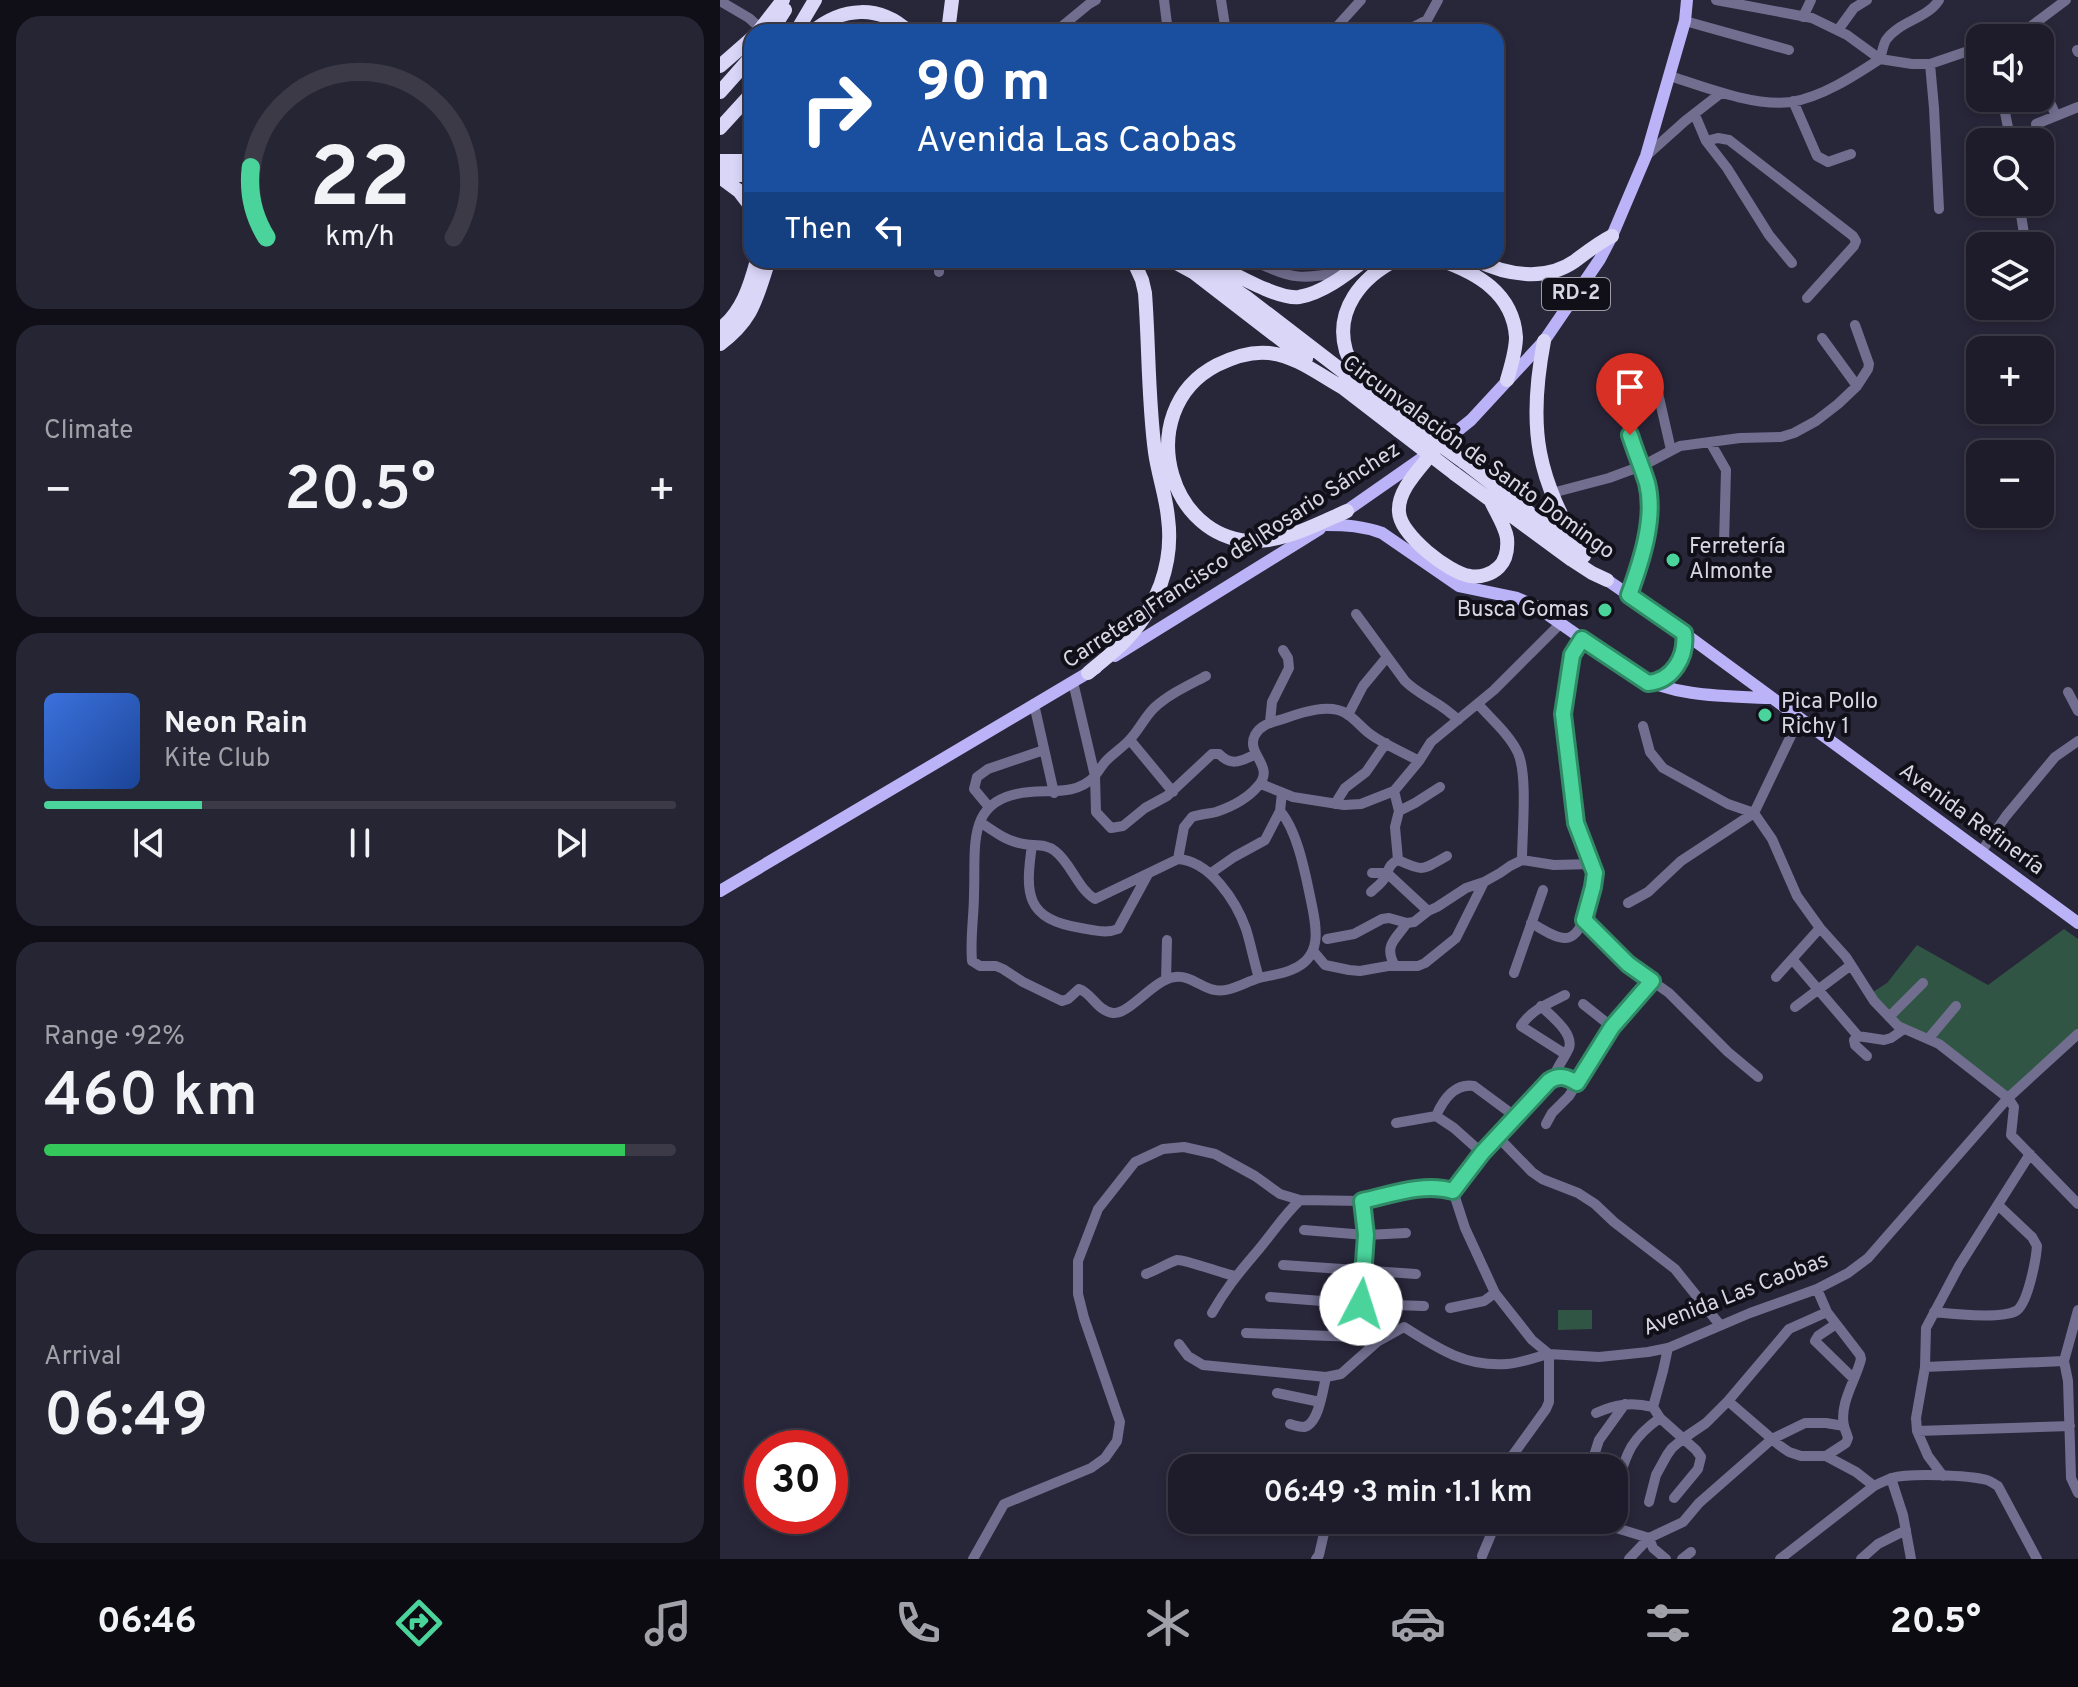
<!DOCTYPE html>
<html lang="en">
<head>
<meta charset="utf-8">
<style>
	body { margin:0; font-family:Overpass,sans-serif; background:#262533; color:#f1f3f6; height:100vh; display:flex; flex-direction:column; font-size:30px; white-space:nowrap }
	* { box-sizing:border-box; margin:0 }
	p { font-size:26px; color:#a1a1a9 }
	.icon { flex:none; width:44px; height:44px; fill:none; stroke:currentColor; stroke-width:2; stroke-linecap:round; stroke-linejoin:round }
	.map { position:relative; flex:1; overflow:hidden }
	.details { display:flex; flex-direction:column; gap:16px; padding:16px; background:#100f18; width:720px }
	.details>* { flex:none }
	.guide { position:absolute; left:24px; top:24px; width:760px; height:244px; border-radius:24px; box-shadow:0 4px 12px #0003,0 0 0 2px #3c3a47; background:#1a4fa0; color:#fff; overflow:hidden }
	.controls { position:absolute; left:1246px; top:24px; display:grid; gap:16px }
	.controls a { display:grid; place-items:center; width:88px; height:88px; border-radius:16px; background:#1e1c2b; box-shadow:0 4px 12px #0003,0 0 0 2px #3c3a47; font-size:40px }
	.speed { position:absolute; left:24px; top:1430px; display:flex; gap:16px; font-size:40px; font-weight:700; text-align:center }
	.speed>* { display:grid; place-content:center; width:104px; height:104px; border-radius:50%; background:#1e1c2b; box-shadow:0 4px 12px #0003,0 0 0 2px #3c3a47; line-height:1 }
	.speed .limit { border:12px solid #d22; background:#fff; color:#111 }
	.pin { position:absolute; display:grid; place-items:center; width:68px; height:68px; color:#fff; margin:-82px -34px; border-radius:50% 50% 50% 0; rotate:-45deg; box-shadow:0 0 8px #0007 }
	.pin .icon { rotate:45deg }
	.me { position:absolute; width:88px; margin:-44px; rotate:5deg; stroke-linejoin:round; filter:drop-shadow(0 0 6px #0008) }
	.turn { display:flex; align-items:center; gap:28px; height:168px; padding:0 40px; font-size:36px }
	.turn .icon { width:104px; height:104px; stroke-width:2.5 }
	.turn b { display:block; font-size:56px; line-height:68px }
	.then { display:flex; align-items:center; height:76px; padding:0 40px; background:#0003; gap:16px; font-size:30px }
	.big { font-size:60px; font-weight:600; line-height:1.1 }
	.details .tile { flex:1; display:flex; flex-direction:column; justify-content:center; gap:12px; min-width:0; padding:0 28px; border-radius:24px; background:#262533 }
	.details .dial { align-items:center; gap:0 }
	.dial svg { height:208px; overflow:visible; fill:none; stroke:#3c3a47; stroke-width:7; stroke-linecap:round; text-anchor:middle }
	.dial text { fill:#f1f3f6; stroke:none }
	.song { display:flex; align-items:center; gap:24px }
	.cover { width:96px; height:96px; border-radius:12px; background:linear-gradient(135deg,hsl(220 70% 55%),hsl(220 70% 35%)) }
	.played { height:8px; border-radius:4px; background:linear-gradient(90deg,#4ad49c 25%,#3c3a47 25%) }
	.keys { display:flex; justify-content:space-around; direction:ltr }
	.heat { display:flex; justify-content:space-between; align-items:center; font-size:44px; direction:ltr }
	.charge { height:12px; border-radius:6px; background:linear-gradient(90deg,#34c759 92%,#3c3a47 0) }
	.trip { position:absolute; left:448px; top:1454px; width:460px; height:80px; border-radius:24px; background:#1e1c2b; box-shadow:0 4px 12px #0003,0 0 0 2px #3c3a47; font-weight:600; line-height:80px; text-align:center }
	.dock { display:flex; height:128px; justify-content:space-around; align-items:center; background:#0c0b11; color:#a1a1a9 }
	.dock .icon { width:56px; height:56px }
	.dock .current { color:#4ad49c }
	.dock b { font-size:36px; color:#f1f3f6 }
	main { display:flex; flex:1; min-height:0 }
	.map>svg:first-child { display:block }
</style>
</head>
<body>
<main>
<section class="details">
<div class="tile dial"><svg viewBox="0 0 100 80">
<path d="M14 69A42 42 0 1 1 86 69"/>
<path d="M14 69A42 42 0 0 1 8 42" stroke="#4ad49c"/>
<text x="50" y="56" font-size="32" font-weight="700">22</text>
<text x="50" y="72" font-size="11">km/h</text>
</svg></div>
<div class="tile"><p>Climate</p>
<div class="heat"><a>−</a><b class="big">20.5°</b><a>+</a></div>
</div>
<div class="tile">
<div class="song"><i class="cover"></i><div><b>Neon Rain</b><p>Kite Club</p></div></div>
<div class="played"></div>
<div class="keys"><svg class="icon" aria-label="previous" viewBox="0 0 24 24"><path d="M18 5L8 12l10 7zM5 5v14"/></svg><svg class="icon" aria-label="pause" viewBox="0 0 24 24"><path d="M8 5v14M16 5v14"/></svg><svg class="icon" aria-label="next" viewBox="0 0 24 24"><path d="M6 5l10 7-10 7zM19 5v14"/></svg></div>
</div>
<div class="tile"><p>Range · 92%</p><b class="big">460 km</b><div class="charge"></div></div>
<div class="tile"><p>Arrival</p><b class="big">06:49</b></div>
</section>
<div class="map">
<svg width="1358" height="1559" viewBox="0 0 1358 1559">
	<rect width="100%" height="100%" fill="#282639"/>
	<path fill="#315544" d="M1344,929L1358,939V1034L1288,1098L1219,1044L1184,1029L1150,994L1167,983L1197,945L1268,985Z
		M838,1310H872V1329L838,1330Z"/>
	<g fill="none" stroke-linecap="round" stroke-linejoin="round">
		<path stroke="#716e8f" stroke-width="10" d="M444,0L448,32
			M501,0L506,32
			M996,0L1092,18L1127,35L1160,59L1192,64H1210L1260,47
			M0,1L29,18L40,28
			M1083,17L1091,0
			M965,21L1069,50
			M1118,30L1134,8L1147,0
			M335,32L369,4L376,0
			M612,32L641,0
			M684,32L707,20L718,0
			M1283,38L1310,27L1346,0
			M1357,50L1358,52
			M1210,64L1214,108L1219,209
			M950,76C984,87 1035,107 1071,102C1102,97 1134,76 1160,59C1162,53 1163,45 1166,40C1179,21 1207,19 1219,0
			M1320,79L1336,116
			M1282,98L1291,142
			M1073,101L1097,156L1108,162L1131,154
			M975,115L986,141L1007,168L1049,235L1072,263
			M1316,124L1358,107
			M986,141L998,138L1009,140L1133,236L1136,241L1134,246L1087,298
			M926,156L965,121L1001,93
			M1299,202L1304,234
			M259,260L276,262L290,260
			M532,260C572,280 582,280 626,271
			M219,272V260
			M1102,338L1137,386
			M902,376L910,435L928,486L929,523L922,558L909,595
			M936,384L951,450
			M990,442L1006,470L1004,543
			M832,493L889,478L924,465L960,446L1020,438L1061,437L1074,433L1096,421L1118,404L1137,386L1148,369L1149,364L1135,325
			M636,614L685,681C701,697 721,702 738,720
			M486,676C469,685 449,694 434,708C425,717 420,728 412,737C404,747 393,753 385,762C381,767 378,772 374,777C356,795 332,790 310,792C245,797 256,845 254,894C254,916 250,938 252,961L260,966H276L283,969L303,982L342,1001L348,999L359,989C372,993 377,1011 393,1013C409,1015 434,979 455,977C471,975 481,988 495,990C508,993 524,983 536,979C548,975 560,975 571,970C605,957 596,925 590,896C585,872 577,830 560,811
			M353,682L375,776L376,812L391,828L403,826L425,808L447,796L492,754H499C512,767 521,761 536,754
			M1348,692L1358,711
			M314,704L334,793
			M758,704C771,719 790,735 798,753C808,776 802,833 802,860
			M628,715L643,686L667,657
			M550,722L552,702L569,668L568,658L563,650
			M923,726L930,752L943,768L1008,804L1034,813L1052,839L1077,896L1100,928L1126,957L1154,1001L1178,1026L1219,1044L1288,1098L1294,1107L1291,1135L1358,1204
			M410,740L453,792
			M541,784L573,797L624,805L641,804L674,791L699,761L711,742L774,690L840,624
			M674,791L679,811L675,827L678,860
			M615,804L625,788L646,772L666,743
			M269,807L254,789L257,777L268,769L324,750
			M679,811L695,803L720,787
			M260,822C272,830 285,840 299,843C312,847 324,842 335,851C351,863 358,889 375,899L458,859C490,861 516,901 526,929C531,945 534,962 539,978
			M312,845C305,894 305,919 361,928C373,930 386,934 398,929L428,874
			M1261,852L1286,816L1335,757L1358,741
			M458,859L464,827L472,817C480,814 488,814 496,812C511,807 528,798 538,786C556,766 525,754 535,735C542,723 554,722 566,718C583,712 610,703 627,714C635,719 642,728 650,734C665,745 683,752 699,761
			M491,873L514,857L545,840L560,811L562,793
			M652,873H667L708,911
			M651,892C655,888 661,884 664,879C670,870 667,865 678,860C704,872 702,870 727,856
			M908,903L928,892L961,861L1034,813L1079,719
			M864,920L908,964L949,993L1008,1052L1038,1077
			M811,923C821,928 834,938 845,938C863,939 875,891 875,876C875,858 861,842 857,824C853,807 852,788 850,770C845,727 835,676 862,639
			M607,939L634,934L662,919L669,918L687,923L694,922L708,911L717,907L746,888L764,882
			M594,952L605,965L629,970L640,971L668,966H698L705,963L736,938L764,882L780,873L790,866L802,860L834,865L873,864
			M1072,959L1138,1036L1164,1040L1171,1038L1184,1029
			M675,966C663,945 676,939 687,923
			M794,973L823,890
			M1056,977L1100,928
			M446,980L447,940
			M845,995C829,1003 811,1010 801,1026L845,1054
			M863,1004L892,1027
			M821,1006C831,1016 854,1033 849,1048C845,1058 837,1066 834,1077
			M1075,1007L1131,965
			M1169,1017L1203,983
			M1138,1036L1134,1040L1135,1045L1147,1056
			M1209,1038L1236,1006
			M716,1116C723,1100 735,1083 754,1086L796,1117
			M676,1123L716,1116L734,1128L762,1153
			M826,1124L832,1113L849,1096L892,1027L932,981
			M778,1137L812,1172L822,1179L858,1193L875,1204L894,1222L955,1269L1000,1325
			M733,1191L762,1153L829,1081C838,1074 847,1077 857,1083
			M584,1230L646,1235L686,1233
			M563,1265L696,1274
			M426,1274C437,1270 448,1263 457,1260C464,1259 504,1274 515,1276
			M1097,1289L1107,1312L1140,1355L1141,1359C1136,1380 1119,1403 1124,1426C1125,1430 1127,1434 1128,1438L1126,1443L1106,1456
			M550,1297L641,1304L704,1306
			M730,1308L764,1301L775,1293
			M1358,1310L1344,1361L1348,1381L1351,1478L1358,1493
			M1214,1312C1232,1314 1281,1319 1296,1311C1308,1304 1316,1259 1317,1246L1312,1237L1278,1205
			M492,1313C505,1290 517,1275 534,1255C550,1237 562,1217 580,1200
			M1116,1324L1098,1336L1095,1341L1134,1379
			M526,1333L638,1337L657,1342L684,1327C717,1348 745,1367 787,1364C801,1363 816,1357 829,1354V1402L826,1409L790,1459
			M638,1337L646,1235L642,1201
			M459,1344L468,1356L483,1365L606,1377L621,1374L657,1342
			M1205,1367L1344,1361
			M557,1393L600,1402
			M1008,1401L1059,1445L1069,1452L1081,1456H1106L1136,1472L1154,1486
			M933,1407L943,1371L948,1348
			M876,1413C897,1404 911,1402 933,1407L940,1418L976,1450L981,1457L978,1469L954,1498
			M570,1424C573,1425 581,1427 584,1427C599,1424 603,1389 606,1377
			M1197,1431L1350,1426
			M643,1468L658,1465L672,1468
			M870,1468L879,1440L905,1404
			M1223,1476L1208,1456L1197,1431L1196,1418L1205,1367L1206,1328L1239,1266L1310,1154
			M1171,1478L1183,1515L1191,1559
			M894,1495C906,1458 906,1442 940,1418
			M929,1502L936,1475L947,1455L952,1448L964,1438L986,1423L1008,1401L1069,1329L1107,1312
			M870,1520L929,1538L933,1548L946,1559
			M762,1556L777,1520
			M253,1559L284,1504L371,1468L385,1458L397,1441L400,1422L364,1318L358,1294V1261L378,1209L415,1162L443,1149L464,1147L495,1154L535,1176L560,1194L580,1200L642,1201L698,1189L723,1188L733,1191L745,1228L775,1293L812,1340L829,1354L879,1357L928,1352L948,1348L1030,1313L1097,1289L1128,1273L1148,1258L1288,1098L1358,1034
			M596,1559L599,1555L607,1520
			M909,1559L929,1538L963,1522L979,1503L1052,1439L1085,1423H1106L1124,1426
			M962,1559L971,1552
			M1060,1559L1154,1486C1160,1483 1166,1480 1172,1478C1189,1473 1248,1475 1267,1480C1271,1481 1274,1484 1278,1486L1317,1559
			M1141,1559L1158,1544L1186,1530"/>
		<path stroke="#bbb3f8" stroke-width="12" d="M619,516L715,449L751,420L824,341L880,259L892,236L926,156L965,21L967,0
			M606,525C626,525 643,526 662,533L739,586L797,598L814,605L913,674C954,697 1003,696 1049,698
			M887,580L964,633L1358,923
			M395,656L600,529
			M932,683C955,679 966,655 964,633
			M0,891L376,668"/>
		<path stroke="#d9d6f8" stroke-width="14" d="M38,32L63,0
			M51,32L65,10
			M76,32L95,0
			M92,32C122,7 159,4 189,32
			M228,32L232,0
			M0,66L32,38
			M0,92L32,56
			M0,128L32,93
			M0,161H32
			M0,175H32
			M0,177L19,191L32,208
			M451,260L473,272L586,359
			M486,260C508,270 557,300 579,297C603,293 627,274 645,260
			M720,260C757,273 793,293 796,337C796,351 791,366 787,380
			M756,260C786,275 825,282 855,261C867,252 878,243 892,236
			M472,261L526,297L686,420
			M0,329C22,312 30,286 37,260
			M824,341C807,430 817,478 864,556
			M0,344C34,319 36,298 49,260
			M618,384L679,431
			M642,385C637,374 630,362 626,351C614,310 642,277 676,260
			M625,389C601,376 577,356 549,353C530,351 513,357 497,365C408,411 450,554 548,540C576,536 602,522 627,511
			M715,449C702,467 677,489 679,512C680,535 729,573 750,576C760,578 772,574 779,567C786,560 788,549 787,538C785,525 775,511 770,499
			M744,462L856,549
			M735,474L852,560L872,573L887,580
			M368,673C381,662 394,652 405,641C437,608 454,563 448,518C446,496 438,474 435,452C428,400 429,346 425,293L422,280L413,260"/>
		<path stroke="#d9d6f8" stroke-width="14" d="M686,420L744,462
			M679,431L735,474"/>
	</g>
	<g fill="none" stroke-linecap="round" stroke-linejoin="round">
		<defs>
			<path id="route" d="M641,1304L646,1235L642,1201C670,1195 704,1182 733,1191L762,1153L829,1081C839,1074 847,1077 857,1083L892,1027L932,981L908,964L864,920L873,887L875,873L856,823L843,714L852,655L862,639L928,683C953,681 967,656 964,633L909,595C921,562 936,518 927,483C922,467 915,451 910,435"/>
		</defs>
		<use href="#route" stroke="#308a65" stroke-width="20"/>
		<use href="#route" stroke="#4ad49c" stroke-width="14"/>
	</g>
	<g fill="#4ad49c" stroke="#111019" stroke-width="3">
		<circle cx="953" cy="560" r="8"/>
		<circle cx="885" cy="610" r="8"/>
		<circle cx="1045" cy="715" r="8"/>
	</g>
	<g text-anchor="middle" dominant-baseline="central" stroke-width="8" stroke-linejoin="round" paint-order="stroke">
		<rect fill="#111019" stroke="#9c9ba6" stroke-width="2" x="822" y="278" width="68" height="32" rx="6"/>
		<g font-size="20" font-weight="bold" fill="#d7d6e3">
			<text x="856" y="294">RD-2</text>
		</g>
		<g font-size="22" fill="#d7d6e3" stroke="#111019">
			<text transform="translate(758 458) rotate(36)">Circunvalación de Santo Domingo</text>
			<text transform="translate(512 556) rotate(-33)">Carretera Francisco del Rosario Sánchez</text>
			<text transform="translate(1251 820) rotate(36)">Avenida Refinería</text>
			<text transform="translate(1016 1295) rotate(-21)">Avenida Las Caobas</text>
		</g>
		<g font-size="22" fill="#d7d6e3" stroke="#111019" text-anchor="start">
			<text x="969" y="547">Ferretería<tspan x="969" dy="25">Almonte</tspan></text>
			<text x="869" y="610" text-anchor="end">Busca Gomas</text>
			<text x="1061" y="702">Pica Pollo<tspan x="1061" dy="25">Richy 1</tspan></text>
		</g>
	</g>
</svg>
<div class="controls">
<a><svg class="icon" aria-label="sound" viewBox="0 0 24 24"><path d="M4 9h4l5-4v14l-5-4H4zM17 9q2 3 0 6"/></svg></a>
<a><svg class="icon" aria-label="search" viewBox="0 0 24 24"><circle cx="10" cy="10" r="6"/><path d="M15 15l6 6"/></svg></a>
<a><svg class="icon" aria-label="layers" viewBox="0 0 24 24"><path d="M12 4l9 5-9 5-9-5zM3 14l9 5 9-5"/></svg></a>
<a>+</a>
<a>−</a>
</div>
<div class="speed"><div class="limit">30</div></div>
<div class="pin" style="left:910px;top:435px;background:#d93025"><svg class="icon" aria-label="arrive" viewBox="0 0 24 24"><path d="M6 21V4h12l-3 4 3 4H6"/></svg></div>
<svg class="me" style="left:641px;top:1304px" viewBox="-20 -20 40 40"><circle r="19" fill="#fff"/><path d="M0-13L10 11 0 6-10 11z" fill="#4ad49c"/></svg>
<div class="trip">06:49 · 3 min · 1.1 km</div>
<div class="guide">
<div class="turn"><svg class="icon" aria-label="right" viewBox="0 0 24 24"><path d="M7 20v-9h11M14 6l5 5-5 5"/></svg><div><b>90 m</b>Avenida Las Caobas</div></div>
<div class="then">Then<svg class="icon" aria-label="left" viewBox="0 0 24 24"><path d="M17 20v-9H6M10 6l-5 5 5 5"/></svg></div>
</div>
</div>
</main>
<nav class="dock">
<b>06:46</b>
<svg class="icon current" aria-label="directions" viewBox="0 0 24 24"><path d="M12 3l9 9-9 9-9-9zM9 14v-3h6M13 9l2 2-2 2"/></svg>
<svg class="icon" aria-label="music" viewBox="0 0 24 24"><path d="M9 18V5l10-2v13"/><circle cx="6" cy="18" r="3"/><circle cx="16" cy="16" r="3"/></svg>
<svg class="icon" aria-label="phone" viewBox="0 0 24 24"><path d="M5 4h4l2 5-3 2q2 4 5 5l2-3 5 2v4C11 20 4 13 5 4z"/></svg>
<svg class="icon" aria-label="climate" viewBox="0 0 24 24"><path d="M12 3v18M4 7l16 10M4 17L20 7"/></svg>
<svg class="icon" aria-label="car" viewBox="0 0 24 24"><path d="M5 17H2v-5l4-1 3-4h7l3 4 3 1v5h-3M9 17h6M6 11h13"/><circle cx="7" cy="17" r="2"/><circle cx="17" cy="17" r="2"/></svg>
<svg class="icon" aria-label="filters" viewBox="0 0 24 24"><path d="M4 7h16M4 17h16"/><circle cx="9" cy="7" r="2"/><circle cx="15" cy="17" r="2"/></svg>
<b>20.5°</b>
</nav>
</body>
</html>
